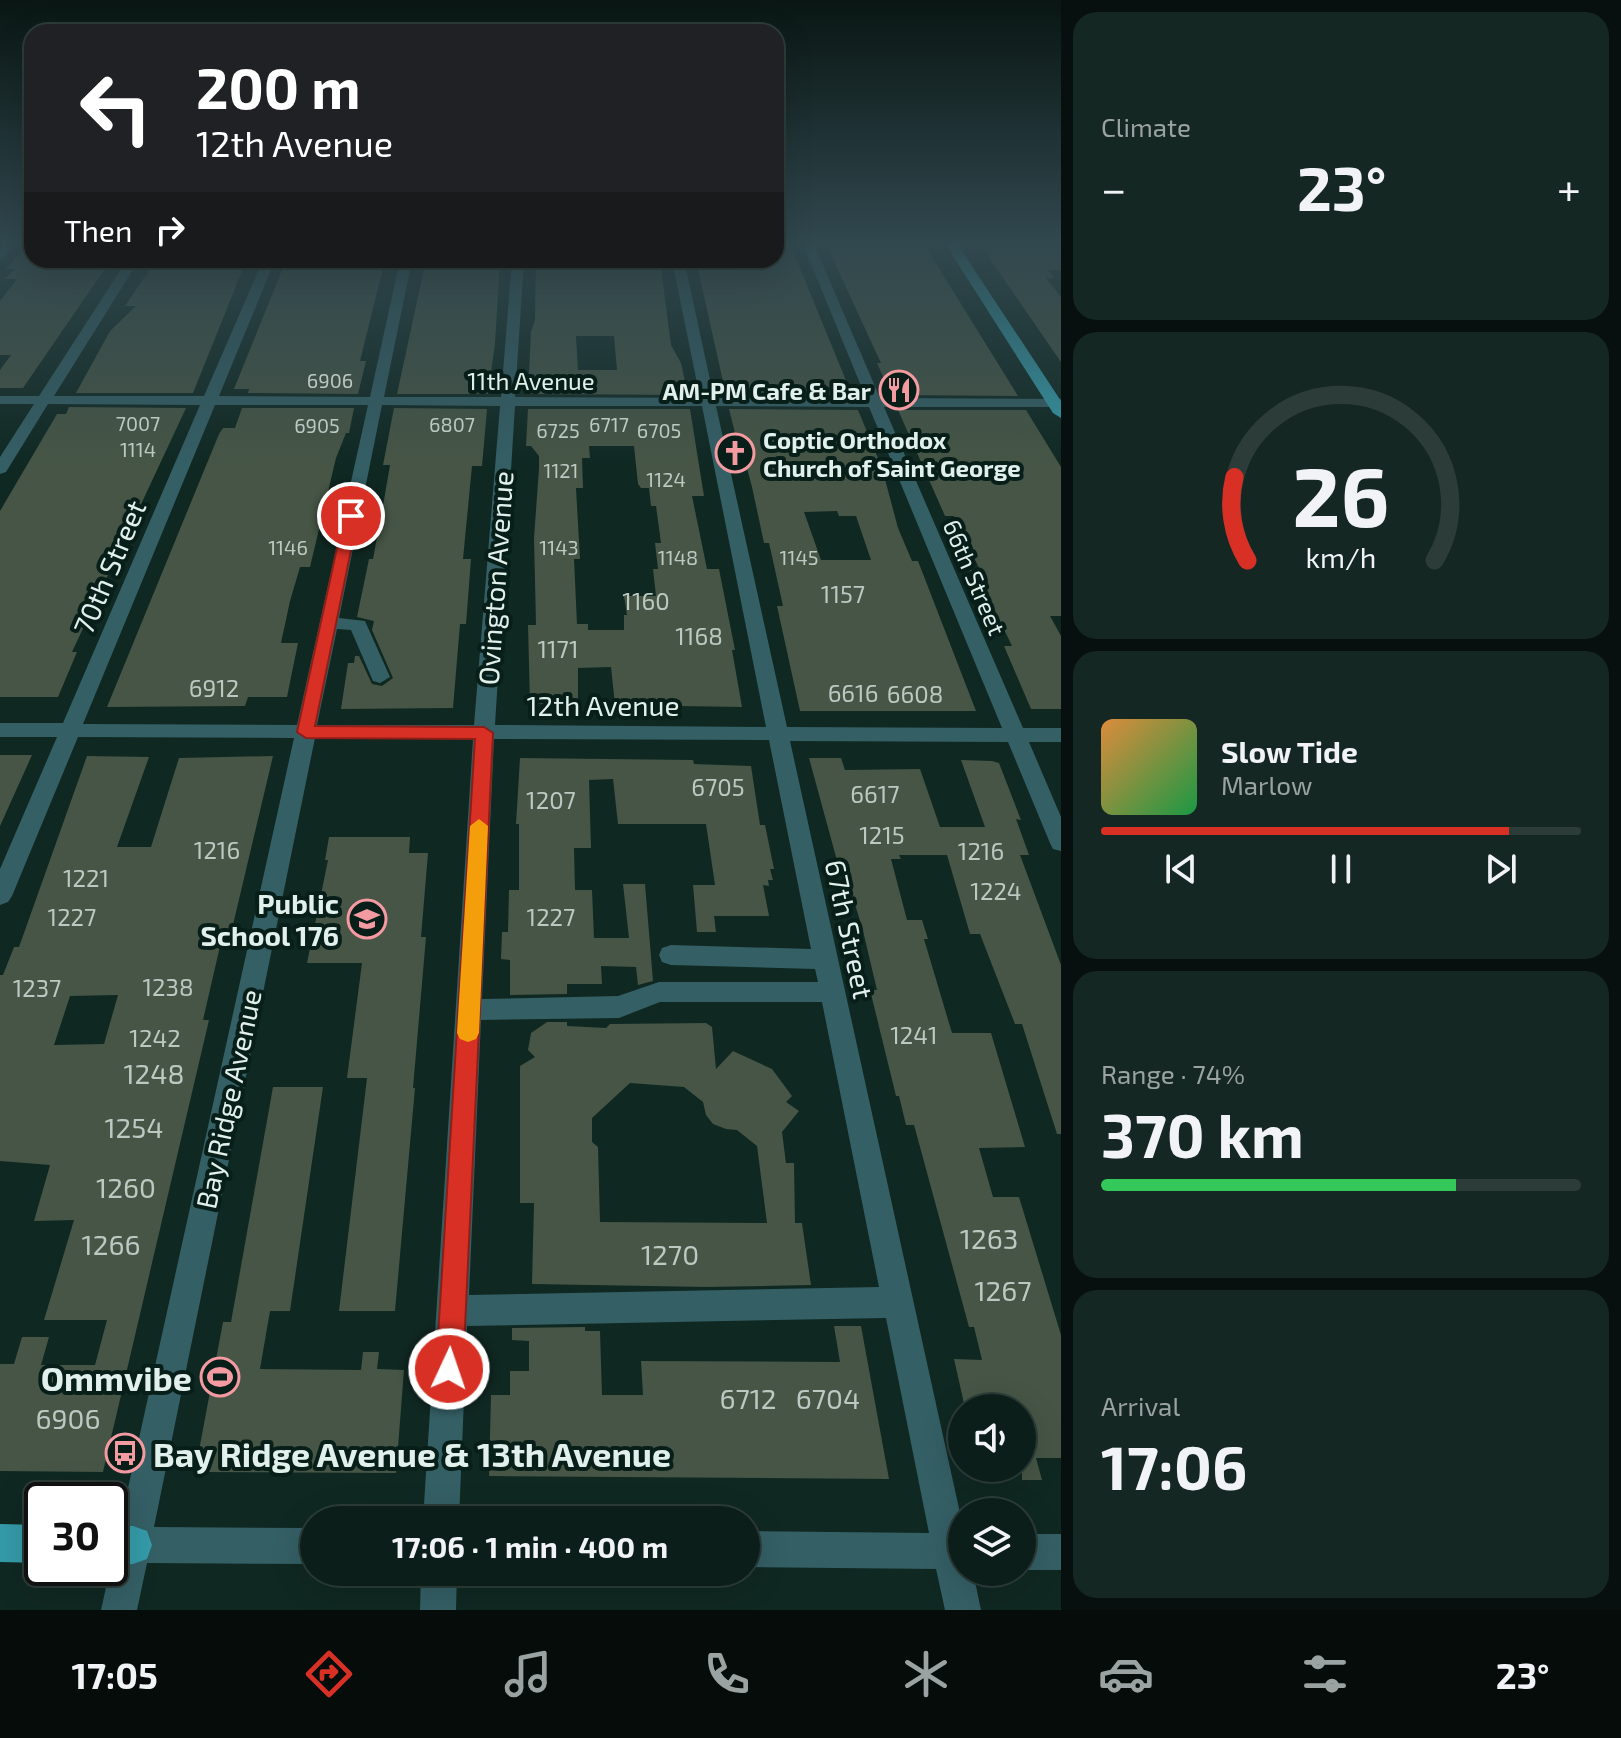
<!DOCTYPE html>
<html lang="en">
<head>
<meta charset="utf-8">
<style>
	body { margin:0; font-family:"Exo 2",sans-serif; background:#152723; color:#f1f3f6; height:100vh; display:flex; flex-direction:column; font-size:30px; white-space:nowrap }
	* { box-sizing:border-box; margin:0 }
	p { font-size:26px; color:#9aa2a2 }
	.icon { flex:none; width:44px; height:44px; fill:none; stroke:currentColor; stroke-width:2; stroke-linecap:round; stroke-linejoin:round }
	.map { position:relative; flex:1; overflow:hidden }
	.panel { display:flex; flex-direction:column; gap:12px; padding:12px; background:#07100e; width:560px }
	.panel>* { flex:none }
	.top-card { position:absolute; left:24px; top:24px; width:760px; height:244px; border-radius:24px; box-shadow:0 8px 32px #0002,0 0 0 2px #2c3c39; background:#202124; color:#fff; overflow:hidden }
	.tools { position:absolute; left:948px; top:1394px; display:grid; gap:16px }
	.tools a { display:grid; place-items:center; width:88px; height:88px; border-radius:50%; background:#0c1e1a; box-shadow:0 8px 32px #0002,0 0 0 2px #2c3c39; font-size:40px }
	.speed { position:absolute; left:24px; top:1482px; display:flex; gap:16px; font-size:40px; font-weight:700; text-align:center }
	.speed>* { display:grid; place-content:center; width:104px; height:104px; border-radius:50%; background:#0c1e1a; box-shadow:0 8px 32px #0002,0 0 0 2px #2c3c39; line-height:1 }
	.speed .limit { border:4px solid #111; border-radius:12px; background:#fff; color:#111 }
	.pin { position:absolute; display:grid; place-items:center; width:68px; height:68px; color:#fff; margin:-34px; border:4px solid #fff; border-radius:50%; box-shadow:0 2px 8px #0007 }
	.me { position:absolute; width:88px; margin:-44px; rotate:3deg; stroke-linejoin:round; filter:drop-shadow(0 0 6px #0008) }
	.turn { display:flex; align-items:center; gap:28px; height:168px; padding:0 40px; font-size:36px }
	.turn .icon { width:104px; height:104px; stroke-width:2.5 }
	.turn b { display:block; font-size:56px; line-height:68px }
	.then { display:flex; align-items:center; height:76px; padding:0 40px; background:#0003; gap:16px; font-size:30px }
	.big { font-size:60px; font-weight:700; line-height:1.1 }
	.panel .tile { flex:1; display:flex; flex-direction:column; justify-content:center; gap:12px; min-width:0; padding:0 28px; border-radius:24px; background:#152723 }
	.panel .dial { align-items:center; gap:0 }
	.dial svg { height:208px; overflow:visible; fill:none; stroke:#2c3c39; stroke-width:7; stroke-linecap:round; text-anchor:middle }
	.dial text { fill:#f1f3f6; stroke:none }
	.song { display:flex; align-items:center; gap:24px }
	.cover { width:96px; height:96px; border-radius:12px; background:linear-gradient(135deg,hsl(30 70% 55%),hsl(140 70% 35%)) }
	.played { height:8px; border-radius:4px; background:linear-gradient(90deg,#d93025 85%,#2c3c39 85%) }
	.keys { display:flex; justify-content:space-around; direction:ltr }
	.heat { display:flex; justify-content:space-between; align-items:center; font-size:44px; direction:ltr }
	.charge { height:12px; border-radius:6px; background:linear-gradient(90deg,#34c759 74%,#2c3c39 0) }
	.trip { position:absolute; left:300px; top:1506px; width:460px; height:80px; border-radius:40px; background:#0c1e1a; box-shadow:0 8px 32px #0002,0 0 0 2px #2c3c39; font-weight:700; line-height:80px; text-align:center }
	.dock { display:flex; height:128px; justify-content:space-around; align-items:center; background:#050c0a; color:#9aa2a2 }
	.dock .icon { width:56px; height:56px }
	.dock .current { color:#d93025 }
	.dock b { font-size:36px; color:#f1f3f6 }
	main { display:flex; flex:1; min-height:0 }
	.map>svg:first-child { display:block }
</style>
</head>
<body>
<main>
<div class="map">
<svg width="1061" height="1610" viewBox="0 0 1061 1610">
	<rect width="100%" height="100%" fill="#102822"/>
	<path fill="#465545" fill-rule="evenodd" d="M30,242L32,260H111L23,388H0V370L11,355H0V301L17,279H5L14,269H6Z
		M1030,242H1061V270H1048L1054,278H1046L1061,297V362L979,243Z
		M776,244H790L852,395H726L696,260H776Z
		M826,244H924L1018,396L891,395L877,363H881Z
		M156,260L246,261L193,393H76L110,331L136,306H125Z
		M286,260H385L360,361H366L358,394L248,393L249,389H234Z
		M426,260H500L495,343L488,394H397Z
		M536,260L660,261L671,345L681,363L688,395L528,394L531,331L535,320ZM576,336H614L617,370H578Z
		M69,407L186,408L72,652H77L58,697H0V511L57,414H66Z
		M242,408H354L349,433H346L336,458L310,567H300L290,601L281,643H298L287,697H248L245,706L107,707L219,434L223,428H235Z
		M394,408L487,409L482,466H472L463,559H471L466,624H460L453,708L341,709L348,663H354L355,656H359L372,684L382,686L393,678L372,630L374,621L357,617L369,559H373L384,500L390,465H383Z
		M528,409H690L704,496H692L707,569H719L735,650H732L742,707L615,705L611,667L578,668V704H530L528,625H536L534,538L539,468V456L531,446H526ZM589,446H634L638,484L641,488H649L651,506H656L661,543H655L658,569H653L656,596H624L627,615H624V630H588V624H577L574,559H580L576,488H583L582,458H590Z
		M729,409L858,410L882,468L898,528L912,561H918L976,711H800L777,606H783L769,543H764L752,487L743,453H740ZM837,511L839,516H856L871,560H821L804,512Z
		M898,410H1026L1061,467V616H1050L1061,636V709H1031L1004,646H1012L984,588H978L970,570H980L954,516H945Z
		M0,755H32L0,826Z
		M87,756L149,757L117,847H151L179,758L273,756L232,929H224L203,1020H209L103,1472L0,1471V1364H14L22,1337H49L41,1365H95L107,1320H44L74,1220L34,1221L50,1165L0,1161V975H3L14,947H19ZM118,995L104,1044L54,1045L70,996Z
		M520,758L693,760L694,764L751,766L760,825H765L774,869H770L773,880H768L769,886L763,885L769,916H714L716,932H697L693,885H715L706,824H618L613,779L589,780L591,848H574L575,890H592L594,938H629L623,884H645L653,981L638,985L636,967L601,966L602,984H567V994L510,995V960L501,959L502,932H508L509,890H519V824H516Z
		M809,758H841L845,770L920,769L940,827H985L961,760L992,761L999,763L1021,820L1016,819L1029,855H1020L1061,965V1134H1057L1022,1024H1015L980,934H970L947,855H899L901,859H891L907,920H922L928,939H924L952,1033H991L1025,1147L979,1148L993,1197H1019L1061,1335V1458H1036L1042,1480H1022V1408H965L954,1359L982,1360L974,1327H969L914,1125H906L899,1096H896L870,990H877L863,931L854,901H848Z
		M329,837H410L409,853H428L421,937H426L413,1088H415L395,1311H339L367,1078H347L362,963H307L328,860H325Z
		M547,1022H567V1026L606,1028L610,1024L706,1023L712,1027L716,1069L733,1051L772,1069L792,1096L786,1102L799,1111L782,1132L786,1163H794L795,1223H802L811,1285L707,1287L532,1284L534,1203H520V1066L535,1057L528,1050L531,1033ZM630,1083L684,1087L703,1102L706,1115L713,1124L726,1129L737,1130L757,1146L767,1223L600,1222L598,1147L592,1142V1118Z
		M273,1087H323L290,1311H270L260,1369L361,1370L363,1352H379L377,1369L404,1370L396,1473L195,1472L223,1322H231Z
		M834,1326H861L889,1479L489,1476L491,1395H510V1371H529V1341L512,1340V1328L585,1327V1331H600L602,1395H643L641,1361L840,1362Z"/>
	<g fill="none" stroke-linecap="round" stroke-linejoin="round">
		<path fill="#345f65" fill-rule="evenodd" d="M6,242H18L0,260V249Z
			M802,242H813L880,398L1061,399V407H884L1023,728H1061V742H1029L1061,817V851L1053,849L1050,843L1008,742L790,741L962,1522V1572H973L981,1610H945L936,1569L746,1567V1531L929,1533L886,1318L467,1326L459,1520H423L473,739L315,738L154,1527L314,1528V1564L147,1563L137,1610H101L294,738L78,737L12,896L8,902L0,905V869L57,737H0V723H63L200,405L48,404L6,472L0,474V457L34,404H0V396H39L127,260H139L54,396H204L263,260H275L219,396L370,397L400,260H412L384,397H501L512,260H524L515,397L700,398L672,260H684L714,398H866ZM215,405H368L297,725L83,724ZM382,405L500,406L474,725H317L337,629L351,630L373,681L380,683L390,677L365,621L339,618ZM515,406H702L766,727L495,725ZM716,406L869,407L1002,728L787,727ZM494,739L769,740L811,949L671,945L662,948L659,955L662,962L671,965L815,969L818,982H659L618,996L482,999ZM660,1002H822L879,1287L469,1295L481,1020L619,1018Z
			M1022,1534H1061V1570H1022Z
			M421,1572H457L456,1610H420Z"/>
		<path fill="#359aa8" fill-rule="evenodd" d="M944,242H956L1061,401V418L1053,413Z
			M0,1524L42,1525V1563L0,1562Z
			M110,1526H133L147,1531L152,1545L147,1559L133,1564H110Z"/>
	</g>
	<linearGradient id="sky" x2="0" y2="1"><stop stop-color="#091613"/><stop offset="0.52" stop-color="#31484f"/><stop offset="1" stop-color="#31484f" stop-opacity="0"/></linearGradient>
	<rect width="1061" height="467" fill="url(#sky)"/>
	<path fill="#d93025" stroke="#8d1f18" stroke-width="2" d="M351,511L358,516L315,726L484,727L493,733L463,1369L459,1379L449,1383L440,1379L436,1369L475,739L306,738L297,732L344,516Z"/>
	<path fill="#f59e0b" d="M479,819L488,826L479,1033L476,1039L468,1042L460,1039L457,1033L470,826Z"/>
	<defs>
		<symbol id="restaurant-ring" viewBox="-11 -11 22 22"><circle r="9.5" fill="#071e19" stroke="#f49aa1" stroke-width="1.5"/><path d="M-5-6h1v4h1v-4h1v4h1v-4h1v5L-1.5 .5V6h-2V.5L-5-1ZM5-6V6H3V1.5H1.5Q1.5-4 5-6Z" fill="#f49aa1"/></symbol>
		<symbol id="church-ring" viewBox="-11 -11 22 22"><circle r="9.5" fill="#071e19" stroke="#f49aa1" stroke-width="1.5"/><path d="M-1.2-6h2.4v3.5h3.3v2.4h-3.3V6h-2.4V-.1h-3.3v-2.4h3.3Z" fill="#f49aa1"/></symbol>
		<symbol id="school-ring" viewBox="-11 -11 22 22"><circle r="9.5" fill="#071e19" stroke="#f49aa1" stroke-width="1.5"/><path d="M0-5L7-2L0 1L-7-2ZM-4 1L0 2.5L4 1V4Q0 6-4 4Z" fill="#f49aa1"/></symbol>
		<symbol id="stadium-ring" viewBox="-11 -11 22 22"><circle r="9.5" fill="#071e19" stroke="#f49aa1" stroke-width="1.5"/><path d="M0-5a6.5 5 0 1 0 0 10a6.5 5 0 1 0 0-10ZM-3.5-1.8h7v3.6h-7Z" fill="#f49aa1"/></symbol>
		<symbol id="bus-ring" viewBox="-11 -11 22 22"><circle r="9.5" fill="#071e19" stroke="#f49aa1" stroke-width="1.5"/><path d="M-5-6H5V4H4V6H2V4H-2V6H-4V4H-5ZM-3.5-4V0h7V-4ZM-3.5 1.2v1.5H-2V1.2ZM2 1.2v1.5H3.5V1.2Z" fill="#f49aa1"/></symbol>
	</defs>
	<g fill-rule="evenodd">
		<use href="#restaurant-ring" x="877" y="368" width="44" height="44"/>
		<use href="#church-ring" x="713" y="431" width="44" height="44"/>
		<use href="#school-ring" x="345" y="897" width="44" height="44"/>
		<use href="#stadium-ring" x="198" y="1355" width="44" height="44"/>
		<use href="#bus-ring" x="103" y="1431" width="44" height="44"/>
	</g>
	<g text-anchor="middle" dominant-baseline="central" stroke-width="8" stroke-linejoin="round" paint-order="stroke">
		<g font-size="20" fill="#bbc9c2">
			<text x="330" y="380">6906</text>
			<text x="138" y="423">7007</text>
			<text x="452" y="424">6807</text>
			<text x="609" y="424">6717</text>
			<text x="317" y="425">6905</text>
			<text x="558" y="430">6725</text>
			<text x="659" y="430">6705</text>
			<text x="138" y="449">1114</text>
			<text x="561" y="470">1121</text>
			<text x="666" y="479">1124</text>
			<text x="288" y="547">1146</text>
			<text x="559" y="547">1143</text>
			<text x="678" y="557">1148</text>
			<text x="799" y="557">1145</text>
		</g>
		<g font-size="24" fill="#e2f0ec" stroke="#071e19">
			<text x="531" y="380">11th Avenue</text>
			<text transform="translate(975 577) rotate(67)">66th Street</text>
		</g>
		<g font-size="24" font-weight="bold" fill="#e2f0ec" stroke="#071e19" text-anchor="end">
			<text x="871" y="390">AM-PM Cafe &amp; Bar</text>
			<text x="763" y="439" text-anchor="start">Coptic Orthodox<tspan x="763" dy="28">Church of Saint George</tspan></text>
		</g>
		<g font-size="24" fill="#bbc9c2">
			<text x="843" y="593">1157</text>
			<text x="646" y="600">1160</text>
			<text x="699" y="635">1168</text>
			<text x="558" y="648">1171</text>
			<text x="214" y="687">6912</text>
			<text x="853" y="692">6616</text>
			<text x="915" y="693">6608</text>
			<text x="718" y="786">6705</text>
			<text x="875" y="793">6617</text>
			<text x="551" y="799">1207</text>
			<text x="882" y="834">1215</text>
			<text x="217" y="849">1216</text>
			<text x="981" y="850">1216</text>
			<text x="86" y="877">1221</text>
			<text x="996" y="890">1224</text>
			<text x="72" y="916">1227</text>
			<text x="551" y="916">1227</text>
			<text x="168" y="986">1238</text>
			<text x="37" y="987">1237</text>
			<text x="914" y="1034">1241</text>
			<text x="155" y="1037">1242</text>
		</g>
		<g font-size="28" fill="#e2f0ec" stroke="#071e19">
			<text transform="translate(109 567) rotate(-67)">70th Street</text>
			<text transform="translate(495 578) rotate(-86)">Ovington Avenue</text>
			<text x="603" y="705">12th Avenue</text>
			<text transform="translate(850 929) rotate(78)">67th Street</text>
			<text transform="translate(228 1099) rotate(-78)">Bay Ridge Avenue</text>
		</g>
		<g font-size="28" font-weight="bold" fill="#e2f0ec" stroke="#071e19" text-anchor="end">
			<text x="339" y="903">Public<tspan x="339" dy="32">School 176</tspan></text>
		</g>
		<g font-size="28" fill="#bbc9c2">
			<text x="154" y="1073">1248</text>
			<text x="134" y="1127">1254</text>
			<text x="126" y="1187">1260</text>
			<text x="989" y="1238">1263</text>
			<text x="111" y="1244">1266</text>
			<text x="670" y="1254">1270</text>
			<text x="1003" y="1290">1267</text>
			<text x="748" y="1398">6712</text>
			<text x="828" y="1398">6704</text>
			<text x="68" y="1418">6906</text>
		</g>
		<g font-size="34" font-weight="bold" fill="#e2f0ec" stroke="#071e19" text-anchor="end">
			<text x="192" y="1377">Ommvibe</text>
			<text x="153" y="1453" text-anchor="start">Bay Ridge Avenue &amp; 13th Avenue</text>
		</g>
	</g>
</svg>
<div class="tools">
<a><svg class="icon" aria-label="sound" viewBox="0 0 24 24"><path d="M4 9h4l5-4v14l-5-4H4zM17 9q2 3 0 6"/></svg></a>
<a><svg class="icon" aria-label="layers" viewBox="0 0 24 24"><path d="M12 4l9 5-9 5-9-5zM3 14l9 5 9-5"/></svg></a>
</div>
<div class="speed"><div class="limit">30</div></div>
<div class="pin" style="left:351px;top:516px;background:#d93025"><svg class="icon" aria-label="arrive" viewBox="0 0 24 24"><path d="M6 21V4h12l-3 4 3 4H6"/></svg></div>
<svg class="me" style="left:449px;top:1369px" viewBox="-20 -20 40 40"><circle r="17" fill="#d93025" stroke="#fff" stroke-width="3"/><path d="M0-11L8 9 0 5-8 9z" fill="#fff"/></svg>
<div class="trip">17:06 · 1 min · 400 m</div>
<div class="top-card">
<div class="turn"><svg class="icon" aria-label="left" viewBox="0 0 24 24"><path d="M17 20v-9H6M10 6l-5 5 5 5"/></svg><div><b>200 m</b>12th Avenue</div></div>
<div class="then">Then<svg class="icon" aria-label="right" viewBox="0 0 24 24"><path d="M7 20v-9h11M14 6l5 5-5 5"/></svg></div>
</div>
</div>
<section class="panel">
<div class="tile"><p>Climate</p>
<div class="heat"><a>−</a><b class="big">23°</b><a>+</a></div>
</div>
<div class="tile dial"><svg viewBox="0 0 100 80">
<path d="M14 69A42 42 0 1 1 86 69"/>
<path d="M14 69A42 42 0 0 1 9 37" stroke="#d93025"/>
<text x="50" y="56" font-size="32" font-weight="700">26</text>
<text x="50" y="72" font-size="11">km/h</text>
</svg></div>
<div class="tile">
<div class="song"><i class="cover"></i><div><b>Slow Tide</b><p>Marlow</p></div></div>
<div class="played"></div>
<div class="keys"><svg class="icon" aria-label="previous" viewBox="0 0 24 24"><path d="M18 5L8 12l10 7zM5 5v14"/></svg><svg class="icon" aria-label="pause" viewBox="0 0 24 24"><path d="M8 5v14M16 5v14"/></svg><svg class="icon" aria-label="next" viewBox="0 0 24 24"><path d="M6 5l10 7-10 7zM19 5v14"/></svg></div>
</div>
<div class="tile"><p>Range · 74%</p><b class="big">370 km</b><div class="charge"></div></div>
<div class="tile"><p>Arrival</p><b class="big">17:06</b></div>
</section>
</main>
<nav class="dock">
<b>17:05</b>
<svg class="icon current" aria-label="directions" viewBox="0 0 24 24"><path d="M12 3l9 9-9 9-9-9zM9 14v-3h6M13 9l2 2-2 2"/></svg>
<svg class="icon" aria-label="music" viewBox="0 0 24 24"><path d="M9 18V5l10-2v13"/><circle cx="6" cy="18" r="3"/><circle cx="16" cy="16" r="3"/></svg>
<svg class="icon" aria-label="phone" viewBox="0 0 24 24"><path d="M5 4h4l2 5-3 2q2 4 5 5l2-3 5 2v4C11 20 4 13 5 4z"/></svg>
<svg class="icon" aria-label="climate" viewBox="0 0 24 24"><path d="M12 3v18M4 7l16 10M4 17L20 7"/></svg>
<svg class="icon" aria-label="car" viewBox="0 0 24 24"><path d="M5 17H2v-5l4-1 3-4h7l3 4 3 1v5h-3M9 17h6M6 11h13"/><circle cx="7" cy="17" r="2"/><circle cx="17" cy="17" r="2"/></svg>
<svg class="icon" aria-label="filters" viewBox="0 0 24 24"><path d="M4 7h16M4 17h16"/><circle cx="9" cy="7" r="2"/><circle cx="15" cy="17" r="2"/></svg>
<b>23°</b>
</nav>
</body>
</html>
